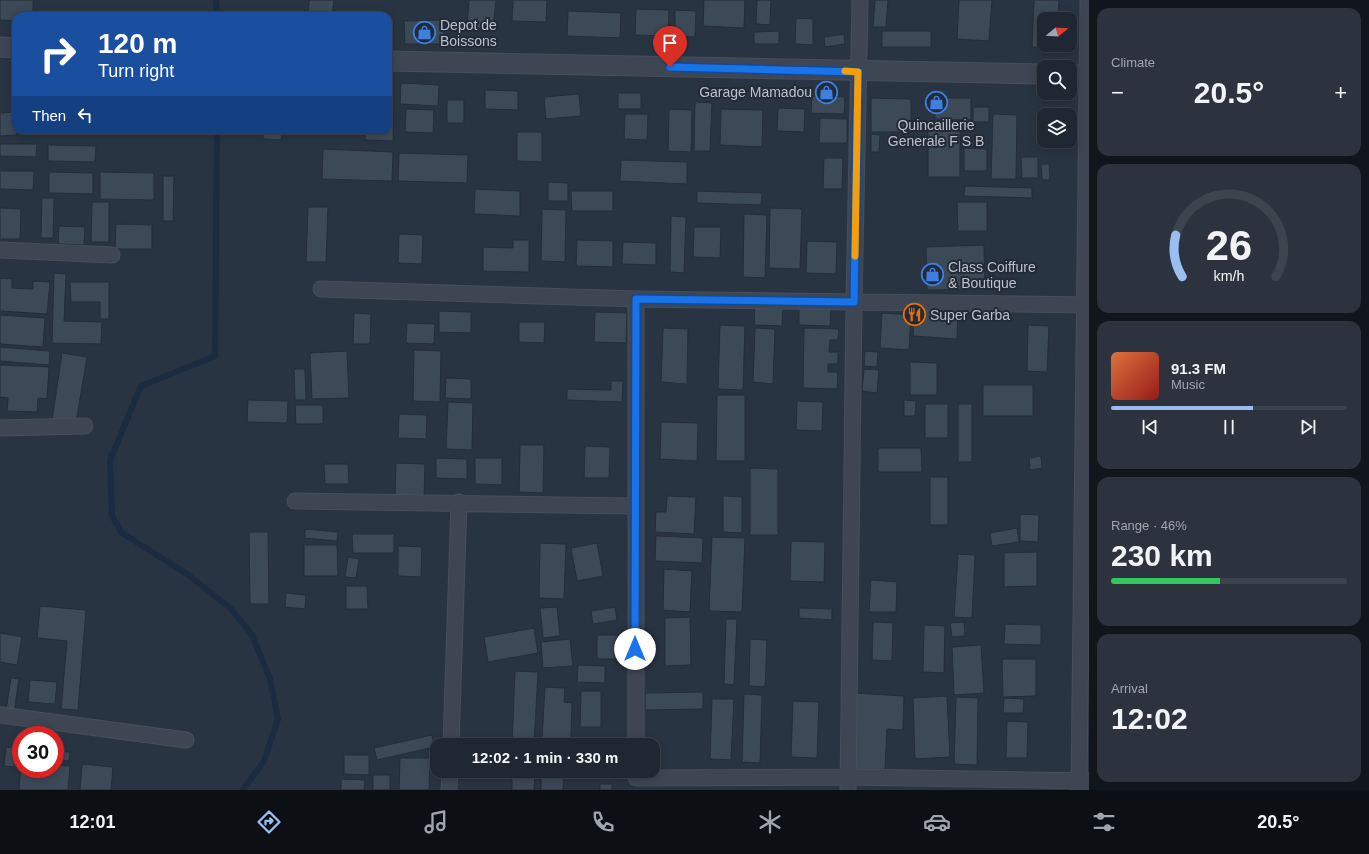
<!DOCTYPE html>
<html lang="en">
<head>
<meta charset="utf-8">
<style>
	body { margin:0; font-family:Helvetica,sans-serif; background:#2c333e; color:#f1f3f6; height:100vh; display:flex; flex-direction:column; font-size:15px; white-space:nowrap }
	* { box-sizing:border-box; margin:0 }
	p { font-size:13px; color:#a1a5ac }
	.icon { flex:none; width:22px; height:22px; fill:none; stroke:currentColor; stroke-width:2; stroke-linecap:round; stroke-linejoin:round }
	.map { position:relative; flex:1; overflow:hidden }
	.drawer { display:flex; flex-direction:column; gap:8px; padding:8px; background:#11151c; width:280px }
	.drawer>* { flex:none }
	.top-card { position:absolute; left:12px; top:12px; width:380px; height:122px; border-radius:12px; box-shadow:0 2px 10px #0003,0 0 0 1px #3c444d; background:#1a4fa0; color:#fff; overflow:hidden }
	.needle { width:26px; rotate:72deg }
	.buttons { position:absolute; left:1037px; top:12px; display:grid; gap:8px }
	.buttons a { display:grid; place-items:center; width:40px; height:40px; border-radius:8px; background:#1f2732; box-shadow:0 2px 10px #0003,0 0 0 1px #3c444d; font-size:20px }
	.speed { position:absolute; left:12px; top:726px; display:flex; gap:8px; font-size:20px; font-weight:700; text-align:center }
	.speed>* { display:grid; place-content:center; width:52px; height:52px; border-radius:50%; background:#1f2732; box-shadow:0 2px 10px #0003,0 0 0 1px #3c444d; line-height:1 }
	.speed .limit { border:6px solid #d22; background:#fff; color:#111 }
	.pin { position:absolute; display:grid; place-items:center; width:34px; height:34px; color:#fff; margin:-41px -17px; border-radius:50% 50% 50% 0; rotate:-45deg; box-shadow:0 0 4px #0007 }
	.pin .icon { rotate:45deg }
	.me { position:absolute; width:44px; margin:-22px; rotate:0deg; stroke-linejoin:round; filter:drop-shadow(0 0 3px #0008) }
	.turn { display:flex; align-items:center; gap:14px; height:84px; padding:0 20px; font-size:18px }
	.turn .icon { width:52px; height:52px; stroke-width:2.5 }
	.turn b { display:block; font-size:28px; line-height:34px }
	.then { display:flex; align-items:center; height:38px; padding:0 20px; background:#0003; gap:8px; font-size:15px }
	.big { font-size:30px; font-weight:800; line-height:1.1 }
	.drawer .widget { flex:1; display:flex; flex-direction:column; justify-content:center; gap:6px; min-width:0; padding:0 14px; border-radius:12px; background:#2c333e }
	.drawer .dial { align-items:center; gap:0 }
	.dial svg { height:104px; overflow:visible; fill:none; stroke:#3c444d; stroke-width:7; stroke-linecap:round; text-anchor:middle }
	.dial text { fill:#f1f3f6; stroke:none }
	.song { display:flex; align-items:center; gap:12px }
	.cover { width:48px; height:48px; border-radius:6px; background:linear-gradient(135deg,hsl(20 70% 55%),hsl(0 70% 35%)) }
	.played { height:4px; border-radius:2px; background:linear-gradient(90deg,#9abef1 60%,#3c444d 60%) }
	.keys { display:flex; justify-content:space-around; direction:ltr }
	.heat { display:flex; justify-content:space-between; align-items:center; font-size:22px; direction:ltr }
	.charge { height:6px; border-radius:3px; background:linear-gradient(90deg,#34c759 46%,#3c444d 0) }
	.trip { position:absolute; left:430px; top:738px; width:230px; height:40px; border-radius:12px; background:#1f2732; box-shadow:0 2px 10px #0003,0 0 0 1px #3c444d; font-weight:800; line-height:40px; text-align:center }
	.tabs { display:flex; height:64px; justify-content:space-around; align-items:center; background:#0c1014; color:#a1a5ac }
	.tabs .icon { width:28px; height:28px }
	.tabs .current { color:#9abef1 }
	.tabs b { font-size:18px; color:#f1f3f6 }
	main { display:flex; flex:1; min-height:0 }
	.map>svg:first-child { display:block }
</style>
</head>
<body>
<main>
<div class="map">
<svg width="1089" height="790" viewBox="0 0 1089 790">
	<rect width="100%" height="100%" fill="#293442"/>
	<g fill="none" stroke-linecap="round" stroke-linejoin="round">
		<path stroke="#1c2c40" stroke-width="6" d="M216,0L217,16
			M217,130L215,356L141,386L110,460L112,516L122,533L187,574L231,609L252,635L270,679L278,719L264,761L243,790"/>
	</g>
	<path fill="#3c4957" stroke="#242d39" d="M0,0H33V16H16V21L0,20Z
		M309,0H334L332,16H308Z
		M469,0H496L493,30L467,27Z
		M513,0H547L546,22L512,21Z
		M704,0H745L744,28L703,26Z
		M757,0H771L770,25L756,24Z
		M875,0H888L886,27H873Z
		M959,0H992L989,41L957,39Z
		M1034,0H1059L1058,19H1044V45H1056V48L1032,47Z
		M636,9L669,10L668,36L635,35Z
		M675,10L696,11L695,37L675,36Z
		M568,11L621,13L620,38L567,36Z
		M796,18L813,19V45L795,44Z
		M444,20V44H405L404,21Z
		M388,21H393L394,41H388Z
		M779,31V44H754V32Z
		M882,31H931V47H882Z
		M844,34L845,44L825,47L824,37Z
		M401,83L439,85L438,106L400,104Z
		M485,90L518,91V110L485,109Z
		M618,93H641V109H618Z
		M579,94L581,116L546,119L544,97Z
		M812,96L845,97L844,114L811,113Z
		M388,97H394L393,141L365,140V130H388Z
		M871,98L911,99V132H871Z
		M930,98H971V120L935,119V108L930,109Z
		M447,100H464V123H447Z
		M695,102L712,103L710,151H694Z
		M973,107H989V122H973Z
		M778,108L805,109L804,132L777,131Z
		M406,109L434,110L433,133L405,132Z
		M669,109L692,110L691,152L668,151Z
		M721,109L763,110L762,147L720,145Z
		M16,112L17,135L0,136V113Z
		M625,114H648L647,140L624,139Z
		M993,114L1017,115L1016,179H991Z
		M820,118L847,119V143H819Z
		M928,123H960V177H928Z
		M263,130H282L281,140L263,139Z
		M517,132H542V162L517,161Z
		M871,134L880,135L879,152H871Z
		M0,144H37L36,157L0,156Z
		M48,145L96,146L95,162L48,161Z
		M964,148L987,149V171H964Z
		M323,149L393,152L392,181L322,179Z
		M399,153L468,155L467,183L398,181Z
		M1021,157H1038V178H1022Z
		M824,158H843L842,189H823Z
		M621,160L687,162V184L620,181Z
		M1041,164H1049L1050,180H1042Z
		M0,171H34L33,190L0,189Z
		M49,172L93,173V194L49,193Z
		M100,172L154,173V200L100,199Z
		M163,176H174L173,221H163Z
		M548,182L568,183V201H548Z
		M965,186L1032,188V198L964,196Z
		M475,189L520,191V216L474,214Z
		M571,191H613V211H572Z
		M697,191L762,193L761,205L697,203Z
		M42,198H54L53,238H41Z
		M92,202H109V242H91Z
		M957,202H987V231H958Z
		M308,207H328L326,262H306Z
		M0,208L21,209L20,239H0Z
		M770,208L802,209L800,269L769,268Z
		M542,209L566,210L565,262L541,261Z
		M744,214L767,215L765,278L743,277Z
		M671,216L686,217L684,273L670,272Z
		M116,224L152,225V249H115Z
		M59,226L85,227L84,245L58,244Z
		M694,227H721L720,258L693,257Z
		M399,234L423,235L422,264L398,263Z
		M513,240H529V272L483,271V247L513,248Z
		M577,240L613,241V267L576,266Z
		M807,241L837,242L836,274L806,273Z
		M623,242L656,243V265L622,264Z
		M984,245L985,289L927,290L926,247Z
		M54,273L66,274L64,321L102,322L101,344L52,343Z
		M0,278L12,279V288L33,289V281L50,282L47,314L0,311Z
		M70,282H109V319H100V302H71Z
		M755,306H783L782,326L754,325Z
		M799,307L831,308L830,326L799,325Z
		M914,309L958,312L957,339L913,336Z
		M439,311L471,312V333L439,332Z
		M595,312L627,313L626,343L594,342Z
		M354,313L371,314L370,344H353Z
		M882,313L911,315L909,350L880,348Z
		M0,315L45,318L43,347L0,344Z
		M519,322H545L544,343L519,342Z
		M407,323L435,324L434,344L406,343Z
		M720,325L745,326L743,390L718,389Z
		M1028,325L1049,326L1047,372L1027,371Z
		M663,328L688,329L687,384L661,382Z
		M755,328L775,329L773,384L753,382Z
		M804,328L839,329L838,340H830L829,352H838V364H828V372H838L837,389L803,388Z
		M0,347L50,351L49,365L0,361Z
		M414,350L441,351L440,402L413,401Z
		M347,351L349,398L312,399L310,353Z
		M865,351L878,352L877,367L864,366Z
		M62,353L87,357L76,423L52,420Z
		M910,362L937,363V395H910Z
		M0,365L49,367L47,399L38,398L37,412L7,411L8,398L0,397Z
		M294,369H305L306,400H295Z
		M864,369L879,370L877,393L862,391Z
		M446,378L471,379V399L445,398Z
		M611,381H623L622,402L567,400V389L611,390Z
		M983,385H1033V416H983Z
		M717,395H745V461H716Z
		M248,400L288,401L287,423L247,422Z
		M904,400L916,401L915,416H904Z
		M797,401L823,402L822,431L796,430Z
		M448,402L473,403L472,450L446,449Z
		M925,404H948V438H925Z
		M958,404H972V462H958Z
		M295,405H323V424H296Z
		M399,414L427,415L426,439L398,438Z
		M661,422L698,423L697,461L660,459Z
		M520,445H544L543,493L519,492Z
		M585,446L610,447L609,478H584Z
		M878,448H921L922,472H878Z
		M1041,456L1042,468L1030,470L1029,458Z
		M436,458L467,459V479L436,478Z
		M475,458H502V485L475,484Z
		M396,463L425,464L424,498L395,497Z
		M324,464H348L349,484H325Z
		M750,468L778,469V535H750Z
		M930,477H948V525H930Z
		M667,496L696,497L694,534L655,532L656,512H666Z
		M723,496L742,497V533L723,532Z
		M1020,514L1039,515L1038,542L1020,541Z
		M1017,528L1019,542L992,546L990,533Z
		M305,529L338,532L337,541L305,538Z
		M249,532H268L269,604H250Z
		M352,534H394V553H353Z
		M656,536L703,538L702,563L655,561Z
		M712,537L745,538L742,612L709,611Z
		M791,541L825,542L824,582L790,581Z
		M540,543L566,544L564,599L539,598Z
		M597,543L603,576L577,581L571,548Z
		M304,545H337L338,576H304Z
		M398,546L422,547L421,577L398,576Z
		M1037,552V586L1004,587V553Z
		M958,554L975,555L972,618L954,617Z
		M348,557L359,559L356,578L345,577Z
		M664,569L692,571L690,612L663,610Z
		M871,580L897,582L896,612H869Z
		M346,586H367L368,609H346Z
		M286,593L306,595L305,609L285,607Z
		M40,606L86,610L78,710L61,709L67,641L37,638Z
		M557,607L560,636L543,638L540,608Z
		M615,607L617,620L593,624L591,611Z
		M799,608L832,609V620L799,618Z
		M690,617L691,665L665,666V618Z
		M726,619H737L734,685L724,684Z
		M873,622L893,623L892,661L872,660Z
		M964,622L965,636L952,637L950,623Z
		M1005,624L1041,625V645L1004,644Z
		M924,625L945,626L944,673L923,672Z
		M534,628L538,653L488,662L484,637Z
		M0,633L22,637L17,665L0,662Z
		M597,635H618V659H597Z
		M570,639L573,666L543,668L541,642Z
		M750,639L767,640L765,687L749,686Z
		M981,645L984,693L954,695L952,647Z
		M1002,659H1036V696L1003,697Z
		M578,665L605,666V683L577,682Z
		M515,671L538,672L534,745H512Z
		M11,678L19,679L14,713L6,711Z
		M30,680L57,682L55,704L28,702Z
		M545,687L565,688L564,702L572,703L571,739L542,738Z
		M581,691H601V727H580Z
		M703,692V709L645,710V693Z
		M854,693L904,696L903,730L887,729L885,771L850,769Z
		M744,694L762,695L760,763L742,762Z
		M947,696L950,757L915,759L913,698Z
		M956,697L978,698L977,765L954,764Z
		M1004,698L1024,699L1023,713H1003Z
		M712,699H734L731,760L710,759Z
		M793,701L819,702L817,758L791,757Z
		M1007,721L1028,722L1027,758H1006Z
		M432,735L434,747L377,760L374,748Z
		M545,742L593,744V745H545Z
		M6,747L16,748L14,767L4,766Z
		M55,751L70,752L69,761L55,760Z
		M344,755H369V775L344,774Z
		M400,758H430L429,790H399Z
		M21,763V769H55V765L70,766L68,790H19Z
		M82,764L113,767L111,790H80Z
		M463,771H488V776L463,774Z
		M512,771H535L534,790H512Z
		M541,771H564L563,790H541Z
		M373,775H390V790H373Z
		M341,779L365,780L364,790H341Z
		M600,784H612V790H600Z"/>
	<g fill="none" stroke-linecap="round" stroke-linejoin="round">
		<defs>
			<path id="minor" d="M0,250L112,255
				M321,289L636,299L1089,305
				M0,428L85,426
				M295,501L634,506
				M0,715L186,740
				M451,745L459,502
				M636,745V299
				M636,778L848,777L1088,781
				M449,790L450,771
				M848,790L854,302L860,0
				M1079,790L1088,0"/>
			<path id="tertiary" d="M0,47L16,48
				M388,61L1044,74
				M1070,75H1089"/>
		</defs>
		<use href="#minor" stroke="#474f5b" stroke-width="17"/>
		<use href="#tertiary" stroke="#474f5b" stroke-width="21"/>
		<use href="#minor" stroke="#3d4652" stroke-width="15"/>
		<use href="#tertiary" stroke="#3d4652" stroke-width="19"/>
	</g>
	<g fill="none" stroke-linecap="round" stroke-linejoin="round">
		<defs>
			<path id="route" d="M635,649L636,299L854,302L858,72L670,67"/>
		</defs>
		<use href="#route" stroke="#114b97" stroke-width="10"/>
		<use href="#route" stroke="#1a73e8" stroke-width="7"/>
		<path stroke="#f59e0b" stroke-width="7" d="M845,71L858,72L855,256"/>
	</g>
	<defs>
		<symbol id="shop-ring" viewBox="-11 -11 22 22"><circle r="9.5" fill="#222b37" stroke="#3f7fe0" stroke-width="1.5"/><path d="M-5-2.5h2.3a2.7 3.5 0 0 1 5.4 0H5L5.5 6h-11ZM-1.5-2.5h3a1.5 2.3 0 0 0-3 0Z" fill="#3f7fe0"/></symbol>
		<symbol id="restaurant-ring" viewBox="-11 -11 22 22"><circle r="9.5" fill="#222b37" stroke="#e8710a" stroke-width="1.5"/><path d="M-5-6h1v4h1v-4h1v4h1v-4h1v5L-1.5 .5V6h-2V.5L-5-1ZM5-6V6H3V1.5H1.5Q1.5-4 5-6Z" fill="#e8710a"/></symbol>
	</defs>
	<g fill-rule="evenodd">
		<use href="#shop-ring" x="412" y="20" width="25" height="25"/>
		<use href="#shop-ring" x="814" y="80" width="25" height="25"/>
		<use href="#shop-ring" x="924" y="90" width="25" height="25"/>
		<use href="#shop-ring" x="920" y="262" width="25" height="25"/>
		<use href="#restaurant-ring" x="902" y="302" width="25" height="25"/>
	</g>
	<g text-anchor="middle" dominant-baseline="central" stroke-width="4" stroke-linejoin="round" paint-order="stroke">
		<g font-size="14" fill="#bbc1cb" stroke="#222b37" text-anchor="start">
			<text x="440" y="25">Depot de<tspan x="440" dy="16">Boissons</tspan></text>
			<text x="812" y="92" text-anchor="end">Garage Mamadou</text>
			<text x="936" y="125" text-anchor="middle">Quincaillerie<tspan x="936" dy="16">Generale F S B</tspan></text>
			<text x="948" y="267">Class Coiffure<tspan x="948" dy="16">&amp; Boutique</tspan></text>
			<text x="930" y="315">Super Garba</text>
		</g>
	</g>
</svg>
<div class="buttons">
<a><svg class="needle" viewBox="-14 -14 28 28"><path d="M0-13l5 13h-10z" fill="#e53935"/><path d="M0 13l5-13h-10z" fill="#a1a5ac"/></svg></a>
<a><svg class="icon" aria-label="search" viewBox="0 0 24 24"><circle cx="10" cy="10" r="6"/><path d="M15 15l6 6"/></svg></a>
<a><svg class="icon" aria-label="layers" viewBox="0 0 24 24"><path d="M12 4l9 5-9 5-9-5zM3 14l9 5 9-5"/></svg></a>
</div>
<div class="speed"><div class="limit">30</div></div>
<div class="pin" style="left:670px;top:67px;background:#d93025"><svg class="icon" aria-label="arrive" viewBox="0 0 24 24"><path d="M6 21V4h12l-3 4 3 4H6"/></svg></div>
<svg class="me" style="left:635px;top:649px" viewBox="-20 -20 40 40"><circle r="19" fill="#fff"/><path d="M0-13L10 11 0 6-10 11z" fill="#1a73e8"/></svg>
<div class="trip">12:02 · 1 min · 330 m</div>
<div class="top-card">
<div class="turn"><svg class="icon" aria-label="right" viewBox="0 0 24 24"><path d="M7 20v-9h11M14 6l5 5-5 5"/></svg><div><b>120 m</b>Turn right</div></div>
<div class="then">Then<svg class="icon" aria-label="left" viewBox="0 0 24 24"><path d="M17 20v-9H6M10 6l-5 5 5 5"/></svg></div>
</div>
</div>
<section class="drawer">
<div class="widget"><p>Climate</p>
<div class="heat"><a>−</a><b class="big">20.5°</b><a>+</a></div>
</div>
<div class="widget dial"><svg viewBox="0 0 100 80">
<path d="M14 69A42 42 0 1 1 86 69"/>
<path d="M14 69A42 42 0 0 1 9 37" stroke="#9abef1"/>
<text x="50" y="56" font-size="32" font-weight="700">26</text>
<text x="50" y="72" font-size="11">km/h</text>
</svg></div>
<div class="widget">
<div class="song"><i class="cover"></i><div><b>91.3 FM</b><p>Music</p></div></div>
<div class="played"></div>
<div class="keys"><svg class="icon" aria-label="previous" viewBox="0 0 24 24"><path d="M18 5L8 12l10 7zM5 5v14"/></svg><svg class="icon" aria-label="pause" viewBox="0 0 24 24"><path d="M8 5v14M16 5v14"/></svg><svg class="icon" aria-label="next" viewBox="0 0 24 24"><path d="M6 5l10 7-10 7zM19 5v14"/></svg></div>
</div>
<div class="widget"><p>Range · 46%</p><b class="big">230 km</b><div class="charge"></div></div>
<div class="widget"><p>Arrival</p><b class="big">12:02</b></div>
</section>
</main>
<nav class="tabs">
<b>12:01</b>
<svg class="icon current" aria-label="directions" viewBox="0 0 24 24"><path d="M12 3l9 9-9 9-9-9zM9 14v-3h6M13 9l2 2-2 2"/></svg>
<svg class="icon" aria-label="music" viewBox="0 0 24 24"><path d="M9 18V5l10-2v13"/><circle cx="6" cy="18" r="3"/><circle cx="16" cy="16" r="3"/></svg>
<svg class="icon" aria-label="phone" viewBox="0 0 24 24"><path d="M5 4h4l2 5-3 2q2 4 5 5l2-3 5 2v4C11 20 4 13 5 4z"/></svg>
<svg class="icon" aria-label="climate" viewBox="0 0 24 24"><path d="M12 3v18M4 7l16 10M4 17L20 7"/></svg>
<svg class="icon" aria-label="car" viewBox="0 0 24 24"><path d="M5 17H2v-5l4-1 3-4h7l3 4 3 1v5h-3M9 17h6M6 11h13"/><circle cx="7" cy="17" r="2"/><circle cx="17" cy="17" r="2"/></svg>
<svg class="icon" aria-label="filters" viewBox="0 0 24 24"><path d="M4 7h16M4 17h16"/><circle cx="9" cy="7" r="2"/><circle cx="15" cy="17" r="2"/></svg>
<b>20.5°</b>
</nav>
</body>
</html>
